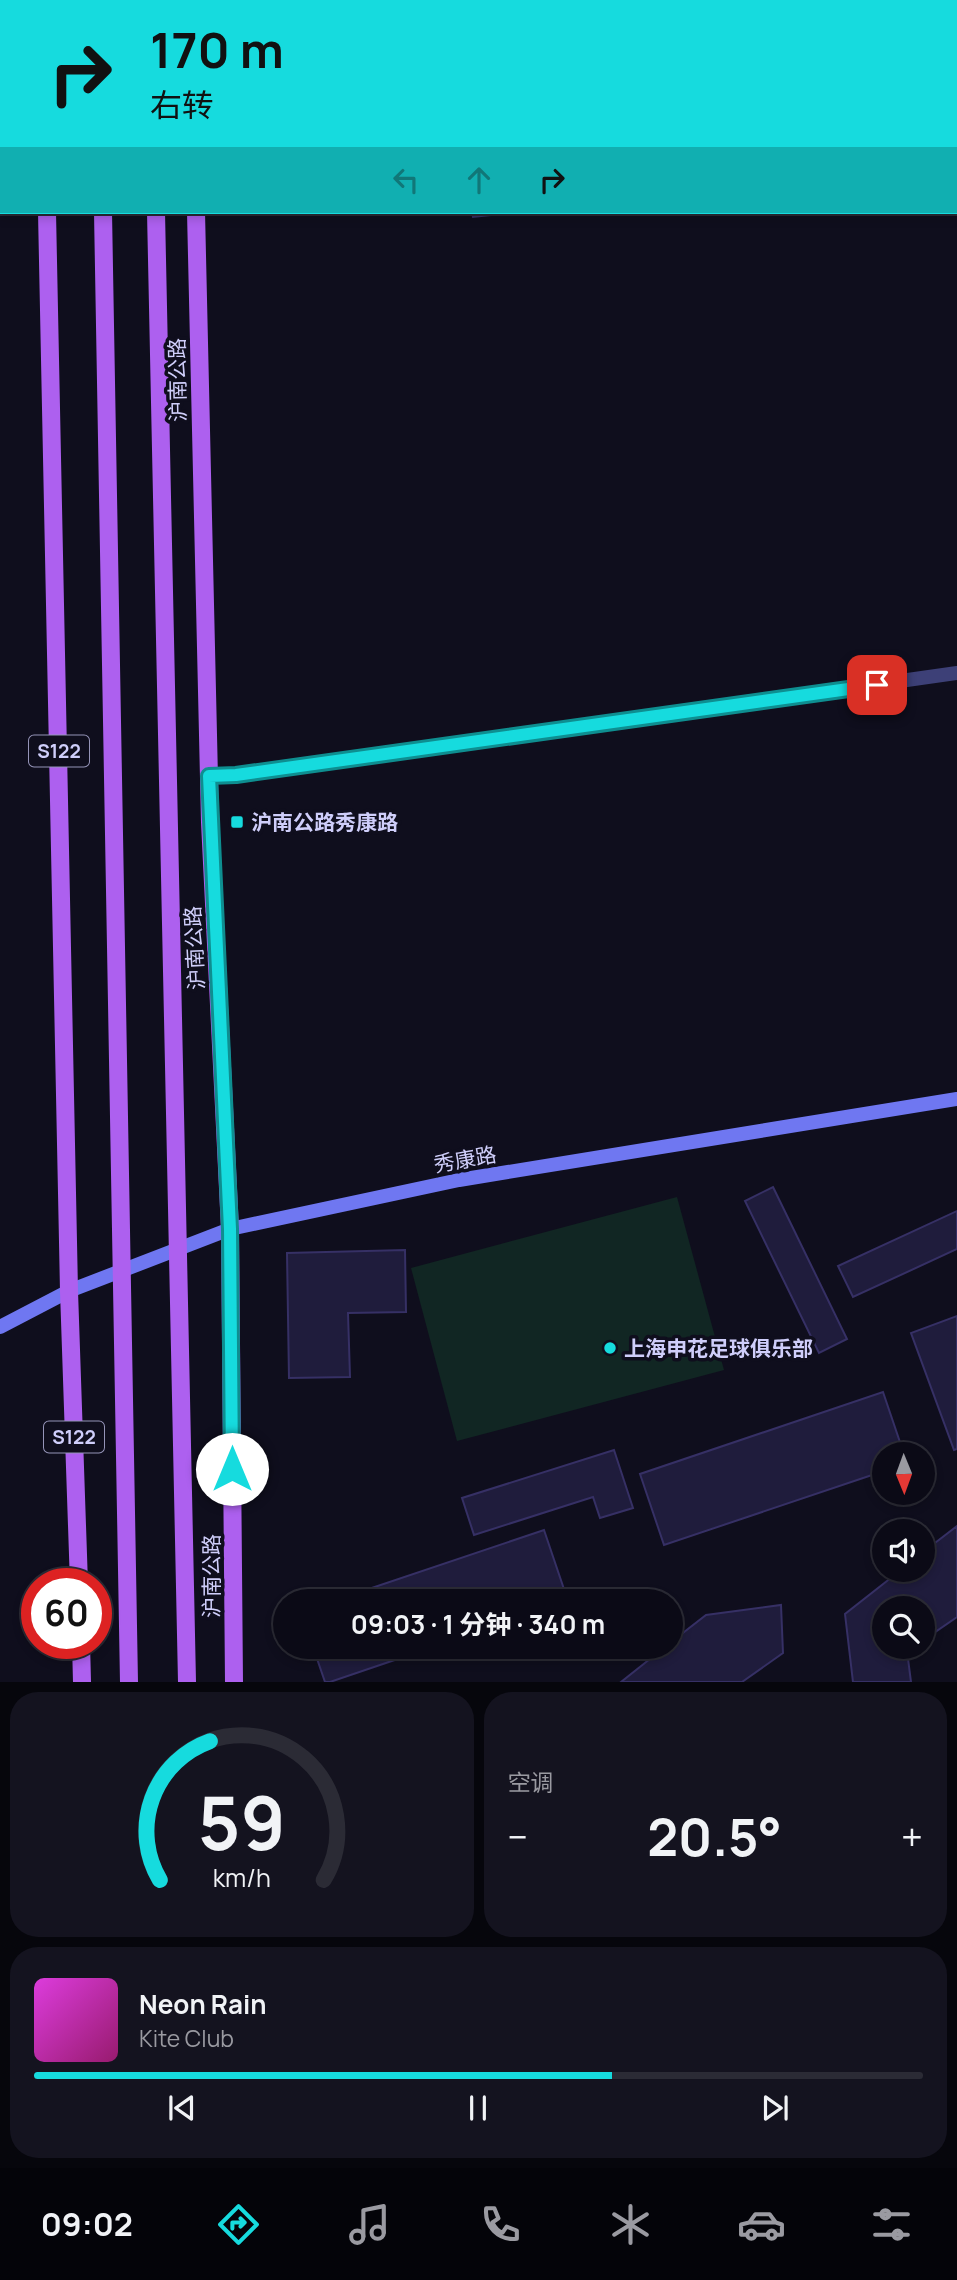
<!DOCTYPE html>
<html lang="zh">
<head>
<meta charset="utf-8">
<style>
	body { margin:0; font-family:Manrope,"Noto Sans SC",sans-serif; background:#14131f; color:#f1f3f6; height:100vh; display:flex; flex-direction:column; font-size:26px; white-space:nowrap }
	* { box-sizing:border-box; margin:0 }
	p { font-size:23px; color:#9a9aa1 }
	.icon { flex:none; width:38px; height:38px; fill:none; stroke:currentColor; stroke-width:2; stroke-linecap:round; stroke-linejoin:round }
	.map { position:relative; height:1682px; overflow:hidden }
	.details { display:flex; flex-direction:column; gap:10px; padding:10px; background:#06060c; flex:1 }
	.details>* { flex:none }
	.guide { position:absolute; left:0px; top:0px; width:957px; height:214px; box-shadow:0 4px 10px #0003,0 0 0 2px #2b2b35; background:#16dbde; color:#111; overflow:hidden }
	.needle { width:46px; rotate:179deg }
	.controls { position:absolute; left:872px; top:1442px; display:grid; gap:14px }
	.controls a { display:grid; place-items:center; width:63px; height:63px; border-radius:50%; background:#0b0a16; box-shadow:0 4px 10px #0003,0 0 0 2px #2b2b35; font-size:35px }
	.speed { position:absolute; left:21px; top:1568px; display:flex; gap:14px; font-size:35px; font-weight:700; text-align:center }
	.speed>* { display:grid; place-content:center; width:91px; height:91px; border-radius:50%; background:#0b0a16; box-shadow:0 4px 10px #0003,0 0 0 2px #2b2b35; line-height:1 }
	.speed .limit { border:10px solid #d22; background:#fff; color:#111 }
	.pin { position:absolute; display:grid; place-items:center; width:60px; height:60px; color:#fff; margin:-30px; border-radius:14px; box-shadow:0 4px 10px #0006 }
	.me { position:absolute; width:77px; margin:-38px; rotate:0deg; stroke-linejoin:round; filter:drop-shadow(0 0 5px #0008) }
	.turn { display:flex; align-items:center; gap:24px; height:147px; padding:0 35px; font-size:32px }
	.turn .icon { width:91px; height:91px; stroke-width:2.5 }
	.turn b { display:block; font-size:49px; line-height:60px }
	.lanes { display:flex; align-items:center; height:66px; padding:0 35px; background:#0003; justify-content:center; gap:35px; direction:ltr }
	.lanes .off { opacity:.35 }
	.big { font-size:52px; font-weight:700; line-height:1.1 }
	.details .tile { flex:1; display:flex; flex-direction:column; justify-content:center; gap:10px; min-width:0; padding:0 24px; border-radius:28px; background:#14131f }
	.details .dial { align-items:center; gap:0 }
	.dial svg { height:182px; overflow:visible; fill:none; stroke:#2b2b35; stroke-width:7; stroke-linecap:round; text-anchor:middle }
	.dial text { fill:#f1f3f6; stroke:none }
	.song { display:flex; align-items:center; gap:21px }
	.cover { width:84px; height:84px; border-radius:10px; background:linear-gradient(135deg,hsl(300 70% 55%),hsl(320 70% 35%)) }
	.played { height:7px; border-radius:4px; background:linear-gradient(90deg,#16dbde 65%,#2b2b35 65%) }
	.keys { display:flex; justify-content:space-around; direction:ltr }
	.heat { display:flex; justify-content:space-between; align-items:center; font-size:38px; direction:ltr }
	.details .tiles { flex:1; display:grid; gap:10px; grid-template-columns:1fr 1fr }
	.tile:last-child { grid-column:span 2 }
	.trip { position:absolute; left:273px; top:1589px; width:410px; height:70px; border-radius:35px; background:#0b0a16; box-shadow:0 4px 10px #0003,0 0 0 2px #2b2b35; font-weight:700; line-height:70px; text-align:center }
	.menu { display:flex; height:112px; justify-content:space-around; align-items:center; background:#040409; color:#9a9aa1 }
	.menu .icon { width:49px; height:49px }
	.menu .on { color:#16dbde }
	.menu b { font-size:32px; color:#f1f3f6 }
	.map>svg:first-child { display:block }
</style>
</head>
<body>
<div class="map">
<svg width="957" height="1682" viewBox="0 0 957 1682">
	<rect width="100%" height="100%" fill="#0f0e1d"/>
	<path fill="#112623" d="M677,1197L724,1370L457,1441L411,1268Z"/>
	<path fill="#1f1c3c" stroke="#363065" stroke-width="2" d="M323,0H406V2H323Z
		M465,0H649V2H465Z
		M669,0H744L733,2Z
		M472,212H519L473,217Z
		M773,1187L847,1339L819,1353L745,1201Z
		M957,1211V1249L853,1297L838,1266Z
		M405,1250L406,1312L348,1313L350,1377L289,1378L287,1253Z
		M957,1316V1449L954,1450L911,1333Z
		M883,1392L904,1454H884V1471L664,1545L640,1474Z
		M614,1450L633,1508L600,1518L593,1497L474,1535L462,1498Z
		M957,1526V1617L922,1641V1608H884V1647H914L907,1651L911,1682H853L845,1614L901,1570H922V1553Z
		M544,1530L568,1601H333Z
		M781,1605L783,1653L742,1682H621L665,1647H670V1643L706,1615Z
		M313,1647H433L330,1682H325Z"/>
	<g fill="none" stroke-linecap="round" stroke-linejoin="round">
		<path stroke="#3d4077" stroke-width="14" d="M209,776L236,775L957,673"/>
		<path stroke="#6f77f1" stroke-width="14" d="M0,1327L69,1291L230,1229L459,1180L957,1099"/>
		<path stroke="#ad60ef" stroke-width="18" d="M42,0V2
			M100,0V2
			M152,0V2
			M191,0V2
			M47,212L69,1291L79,1584
			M103,212L129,1682
			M156,212L187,1682
			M196,212L210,822L230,1229L234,1682
			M81,1643L82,1682"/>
	</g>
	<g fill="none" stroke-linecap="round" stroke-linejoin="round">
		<defs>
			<path id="route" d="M232,1469L230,1229L209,776L236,775L877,685"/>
		</defs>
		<use href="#route" stroke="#0e8e90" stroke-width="18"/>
		<use href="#route" stroke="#16dbde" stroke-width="12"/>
	</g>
	<g fill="#16dbde" stroke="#0f0e1d" stroke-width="2.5">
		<rect x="230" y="815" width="14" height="14" rx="3.5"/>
		<circle cx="610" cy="1348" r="7"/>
	</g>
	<g text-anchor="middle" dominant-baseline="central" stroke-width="7" stroke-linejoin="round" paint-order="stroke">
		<g fill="#0f0e1d" stroke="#9594b8" stroke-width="2">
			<rect x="29" y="735.5" width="60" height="31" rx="5"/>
			<rect x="44" y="1421.5" width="60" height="31" rx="5"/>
		</g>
		<g font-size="19" font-weight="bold" fill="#cfcefa">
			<text x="59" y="751">S122</text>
			<text x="74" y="1437">S122</text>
		</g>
		<g font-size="21" fill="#cfcefa" stroke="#0f0e1d">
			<text transform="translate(177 380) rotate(-91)">沪南公路</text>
			<text transform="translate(194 948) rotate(-93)">沪南公路</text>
			<text transform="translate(465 1159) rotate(-10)">秀康路</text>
			<text transform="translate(211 1576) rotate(-90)">沪南公路</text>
		</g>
		<g font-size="21" font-weight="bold" fill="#cfcefa" stroke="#0f0e1d" text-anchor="start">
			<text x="251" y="822">沪南公路秀康路</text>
			<text x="624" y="1348">上海申花足球俱乐部</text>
		</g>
	</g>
</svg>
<div class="controls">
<a><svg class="needle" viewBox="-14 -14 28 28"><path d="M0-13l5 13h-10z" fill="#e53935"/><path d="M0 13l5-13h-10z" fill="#9a9aa1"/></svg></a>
<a><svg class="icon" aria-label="sound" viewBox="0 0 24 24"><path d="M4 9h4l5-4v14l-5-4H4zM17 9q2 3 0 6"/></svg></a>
<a><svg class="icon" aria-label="search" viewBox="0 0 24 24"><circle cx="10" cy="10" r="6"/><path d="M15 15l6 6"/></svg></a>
</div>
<div class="speed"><div class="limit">60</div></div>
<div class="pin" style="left:877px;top:685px;background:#d93025"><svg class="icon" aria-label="arrive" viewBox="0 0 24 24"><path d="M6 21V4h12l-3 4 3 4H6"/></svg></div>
<svg class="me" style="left:232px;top:1469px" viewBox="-20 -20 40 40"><circle r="19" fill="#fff"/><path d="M0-13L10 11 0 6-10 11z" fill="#16dbde"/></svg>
<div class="trip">09:03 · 1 分钟 · 340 m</div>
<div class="guide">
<div class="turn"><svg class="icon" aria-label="right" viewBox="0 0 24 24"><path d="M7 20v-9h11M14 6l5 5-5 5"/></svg><div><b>170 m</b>右转</div></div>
<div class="lanes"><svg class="icon off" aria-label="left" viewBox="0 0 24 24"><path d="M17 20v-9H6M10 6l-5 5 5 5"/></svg><svg class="icon off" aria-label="ahead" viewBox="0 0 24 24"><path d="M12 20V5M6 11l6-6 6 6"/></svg><svg class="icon" aria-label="right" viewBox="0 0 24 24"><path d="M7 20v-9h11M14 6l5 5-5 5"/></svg></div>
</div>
</div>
<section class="details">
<div class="tiles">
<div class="tile dial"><svg viewBox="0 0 100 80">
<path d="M14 69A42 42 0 1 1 86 69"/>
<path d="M14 69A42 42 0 0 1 36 8" stroke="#16dbde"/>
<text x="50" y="56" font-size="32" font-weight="700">59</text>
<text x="50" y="72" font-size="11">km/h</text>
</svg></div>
<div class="tile"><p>空调</p>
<div class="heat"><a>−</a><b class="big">20.5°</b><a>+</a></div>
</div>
<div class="tile">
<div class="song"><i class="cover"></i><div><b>Neon Rain</b><p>Kite Club</p></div></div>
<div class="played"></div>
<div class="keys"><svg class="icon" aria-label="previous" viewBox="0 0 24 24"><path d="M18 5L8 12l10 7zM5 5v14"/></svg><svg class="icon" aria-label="pause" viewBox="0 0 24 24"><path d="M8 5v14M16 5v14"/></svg><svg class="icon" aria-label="next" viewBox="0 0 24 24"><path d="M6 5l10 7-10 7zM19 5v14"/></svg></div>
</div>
</div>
</section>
<nav class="menu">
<b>09:02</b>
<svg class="icon on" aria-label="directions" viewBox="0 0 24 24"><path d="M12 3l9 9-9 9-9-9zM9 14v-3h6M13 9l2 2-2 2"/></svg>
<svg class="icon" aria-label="music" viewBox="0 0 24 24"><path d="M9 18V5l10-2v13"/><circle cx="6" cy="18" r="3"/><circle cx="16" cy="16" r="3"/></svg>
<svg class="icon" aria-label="phone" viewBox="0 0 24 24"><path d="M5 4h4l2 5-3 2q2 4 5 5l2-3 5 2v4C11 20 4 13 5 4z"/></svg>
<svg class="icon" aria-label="climate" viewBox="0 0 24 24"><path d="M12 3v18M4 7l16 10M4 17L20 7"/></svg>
<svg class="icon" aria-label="car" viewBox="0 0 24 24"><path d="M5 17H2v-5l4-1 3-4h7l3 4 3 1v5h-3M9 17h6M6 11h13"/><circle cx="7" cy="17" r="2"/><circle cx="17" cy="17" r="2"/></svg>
<svg class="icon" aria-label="filters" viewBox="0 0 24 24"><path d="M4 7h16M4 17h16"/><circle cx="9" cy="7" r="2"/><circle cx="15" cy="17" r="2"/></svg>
</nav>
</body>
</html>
